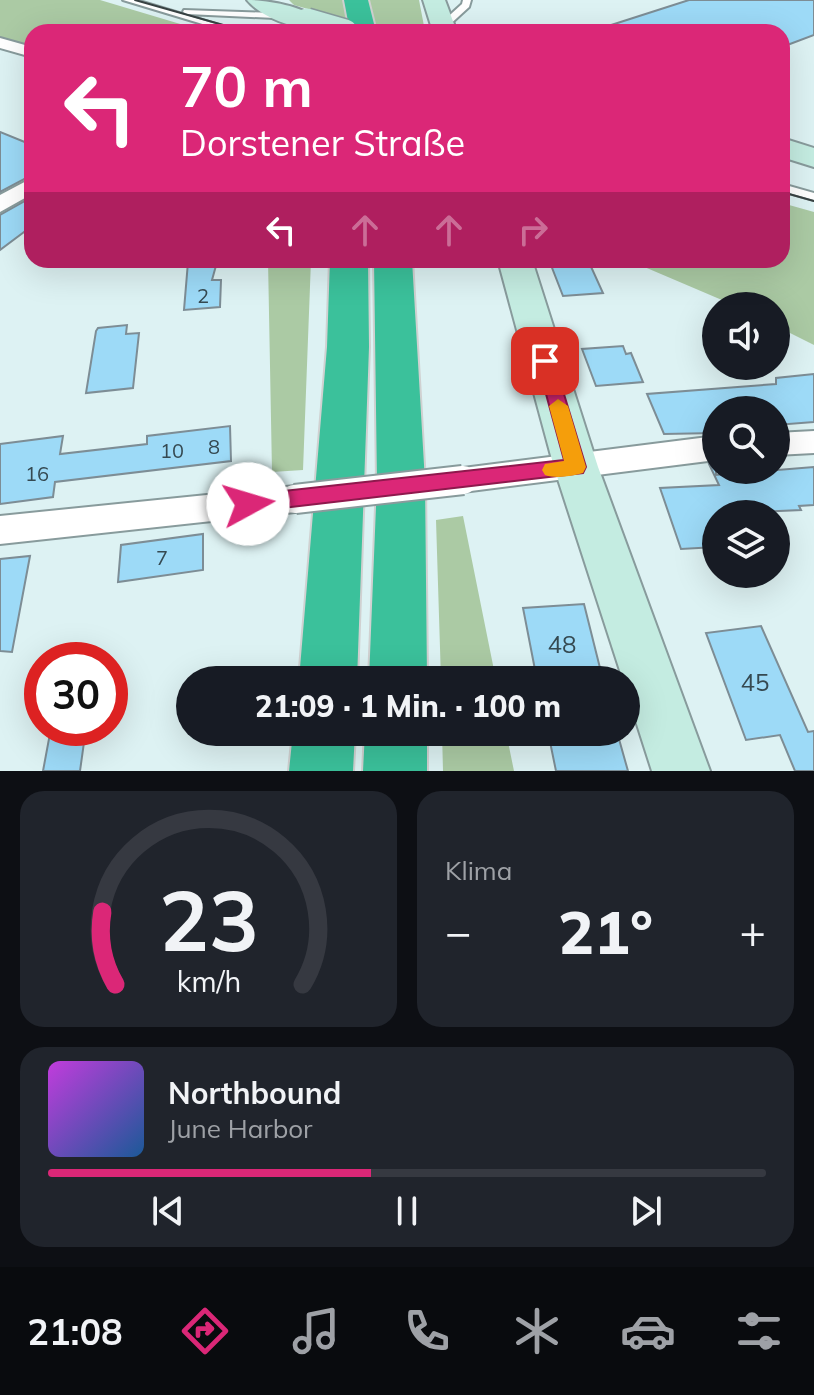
<!DOCTYPE html>
<html lang="de">
<head>
<meta charset="utf-8">
<style>
	body { margin:0; font-family:Mulish,sans-serif; background:#20242c; color:#f1f3f6; height:100vh; display:flex; flex-direction:column; font-size:30px; white-space:nowrap }
	* { box-sizing:border-box; margin:0 }
	p { font-size:26px; color:#9ea1a6 }
	.icon { flex:none; width:44px; height:44px; fill:none; stroke:currentColor; stroke-width:2; stroke-linecap:round; stroke-linejoin:round }
	.map { position:relative; height:771px; overflow:hidden }
	.panel { display:flex; flex-direction:column; gap:20px; padding:20px; background:#0d0f14; flex:1 }
	.panel>* { flex:none }
	.top-card { position:absolute; left:24px; top:24px; width:766px; height:244px; border-radius:24px; box-shadow:0 8px 32px #0002; background:#db2777; color:#fff; overflow:hidden }
	.tools { position:absolute; left:702px; top:292px; display:grid; gap:16px }
	.tools a { display:grid; place-items:center; width:88px; height:88px; border-radius:50%; background:#171b24; box-shadow:0 8px 32px #0002; font-size:40px }
	.speed { position:absolute; left:24px; top:642px; display:flex; gap:16px; font-size:40px; font-weight:700; text-align:center }
	.speed>* { display:grid; place-content:center; width:104px; height:104px; border-radius:50%; background:#171b24; box-shadow:0 8px 32px #0002; line-height:1 }
	.speed .limit { border:12px solid #d22; background:#fff; color:#111 }
	.pin { position:absolute; display:grid; place-items:center; width:68px; height:68px; color:#fff; margin:-34px; border-radius:16px; box-shadow:0 4px 12px #0006 }
	.me { position:absolute; width:88px; margin:-44px; rotate:84deg; stroke-linejoin:round; filter:drop-shadow(0 0 6px #0008) }
	.turn { display:flex; align-items:center; gap:28px; height:168px; padding:0 24px; font-size:36px }
	.turn .icon { width:104px; height:104px; stroke-width:2.5 }
	.turn b { display:block; font-size:56px; line-height:68px }
	.lanes { display:flex; align-items:center; height:76px; padding:0 24px; background:#0003; justify-content:center; gap:40px; direction:ltr }
	.lanes .off { opacity:.35 }
	.big { font-size:60px; font-weight:800; line-height:1.1 }
	.panel .tile { flex:1; display:flex; flex-direction:column; justify-content:center; gap:12px; min-width:0; padding:0 28px; border-radius:24px; background:#20242c }
	.panel .dial { align-items:center; gap:0 }
	.dial svg { height:208px; overflow:visible; fill:none; stroke:#363941; stroke-width:7; stroke-linecap:round; text-anchor:middle }
	.dial text { fill:#f1f3f6; stroke:none }
	.song { display:flex; align-items:center; gap:24px }
	.cover { width:96px; height:96px; border-radius:12px; background:linear-gradient(135deg,hsl(290 70% 55%),hsl(210 70% 35%)) }
	.played { height:8px; border-radius:4px; background:linear-gradient(90deg,#db2777 45%,#363941 45%) }
	.keys { display:flex; justify-content:space-around; direction:ltr }
	.heat { display:flex; justify-content:space-between; align-items:center; font-size:44px; direction:ltr }
	.panel .tiles { flex:1; display:grid; gap:20px; grid-template-columns:1fr 1fr }
	.tile:last-child { grid-column:span 2 }
	.trip { position:absolute; left:176px; top:666px; width:464px; height:80px; border-radius:40px; background:#171b24; box-shadow:0 8px 32px #0002; font-weight:800; line-height:80px; text-align:center }
	.tabs { display:flex; height:128px; justify-content:space-around; align-items:center; background:#090b0e; color:#9ea1a6 }
	.tabs .icon { width:56px; height:56px }
	.tabs .on { color:#db2777 }
	.tabs b { font-size:36px; color:#f1f3f6 }
	.map>svg:first-child { display:block }
</style>
</head>
<body>
<div class="map">
<svg width="814" height="771" viewBox="0 0 814 771">
	<rect width="100%" height="100%" fill="#ddf2f3"/>
	<path fill="#abcaa4" d="M0,0H100L207,32H32V47H0Z
		M289,0H419L424,26L422,30C378,34 335,16 294,5Z
		M782,203L814,212V345L776,326V306H736L628,260H782Z
		M268,260H311L303,470L272,472Z
		M463,516L496,680H441L436,520Z
		M442,732H506L514,771H443Z"/>
	<path fill="#9ddaf7" stroke="#7d8d95" stroke-width="2" d="M689,0H814V35L782,47V32H606L605,27Z
		M0,132L32,145V175L0,192Z
		M32,197V226L0,250V215Z
		M549,260H588L603,293L563,296Z
		M188,262H217L212,280H221L220,307L184,310Z
		M127,325L126,334L139,333L133,388L86,393L96,331L98,328Z
		M623,346L626,354L631,353L643,382L596,386L582,349Z
		M814,374V422L776,425V410H716V433L664,434L647,394L776,384V378Z
		M230,426L231,461L55,482L53,497L0,504V444L63,436L60,454L147,444V436Z
		M716,463V475L814,467V505L799,506L801,510L716,514V547L681,549L660,488L719,485L709,464Z
		M203,534V570L118,582L121,545Z
		M30,556L12,652L0,651V559Z
		M584,604L603,680H537L523,608Z
		M761,626L808,732L814,731V771H795L780,735L746,740L706,633Z
		M51,728H86L80,771H43Z
		M548,732H617L628,771H556Z"/>
	<g fill="none" stroke-linecap="round" stroke-linejoin="round">
		<defs>
			<path id="lane" d="M123,0H136L242,32H229Z
				M463,0H471L469,7L446,28H440V24L462,4Z
				M184,10L273,13L280,11L284,13L275,18L187,14L183,12Z
				M782,184L814,193V200L782,191Z"/>
			<path id="street" d="M0,38L32,47V57L0,48Z
				M32,178V194L0,212V195Z
				M814,431V453L776,455V433Z
				M716,436V460L463,492L452,489L448,480L452,471L463,468Z
				M295,486L306,490L311,499L306,508L295,512L0,544V516Z"/>
			<path id="secondary" d="M247,0C266,0 306,6 319,21L315,26C295,31 260,16 247,0Z
				M423,0H445L457,32H433Z
				M782,138L814,148V167L782,157Z
				M498,260H532L598,467L710,771H652L626,690V680H623L554,467Z"/>
			<path id="highway" d="M344,0H368L376,32H350Z
				M330,260H368L369,347L357,680H299L327,347Z
				M374,260H412L425,482L427,680H369L377,482Z
				M293,732H355L353,771H289Z
				M365,732H427V771H363Z"/>
		</defs>
		<use href="#lane" stroke="#889b9c" stroke-width="4"/>
		<use href="#street" stroke="#889b9c" stroke-width="4"/>
		<use href="#secondary" stroke="#889b9c" stroke-width="4"/>
		<use href="#highway" stroke="#d0d1d1" stroke-width="4"/>
		<use href="#lane" fill="#fff" fill-rule="evenodd"/>
		<use href="#street" fill="#fff" fill-rule="evenodd"/>
		<use href="#secondary" fill="#c4ece1" fill-rule="evenodd"/>
		<use href="#highway" fill="#3bc19b" fill-rule="evenodd"/>
		<path stroke="#384243" stroke-width="2" d="M135,0L248,32
			M782,192L814,201"/>
		<defs>
			<path id="street-bridge" d="M295,499L463,480"/>
			<path id="secondary-bridge" d="M307,21L345,32"/>
		</defs>
		<use href="#street-bridge" stroke="#889b9c" stroke-width="32" stroke-linecap="butt"/>
		<use href="#secondary-bridge" stroke="#889b9c" stroke-width="28" stroke-linecap="butt"/>
		<use href="#street-bridge" stroke="#fff" stroke-width="28"/>
		<use href="#secondary-bridge" stroke="#c4ece1" stroke-width="25"/>
	</g>
	<path fill="#db2777" stroke="#8e194d" stroke-width="2" d="M545,354L554,361L586,467L583,473L248,512L241,510L238,504L241,498L248,495L564,460L537,361Z"/>
	<path fill="#f59e0b" d="M558,399L568,406L586,467L583,473C572,476 557,479 545,475L542,470L545,464L564,461L549,406Z"/>
	<g text-anchor="middle" dominant-baseline="central" stroke-width="8" stroke-linejoin="round" paint-order="stroke">
		<g font-size="20" fill="#354951">
			<text x="203" y="295">2</text>
			<text x="214" y="446">8</text>
			<text x="172" y="450">10</text>
			<text x="37" y="473">16</text>
			<text x="162" y="557">7</text>
		</g>
		<g font-size="24" fill="#354951">
			<text x="562" y="644">48</text>
			<text x="755" y="682">45</text>
		</g>
	</g>
</svg>
<div class="tools">
<a><svg class="icon" aria-label="sound" viewBox="0 0 24 24"><path d="M4 9h4l5-4v14l-5-4H4zM17 9q2 3 0 6"/></svg></a>
<a><svg class="icon" aria-label="search" viewBox="0 0 24 24"><circle cx="10" cy="10" r="6"/><path d="M15 15l6 6"/></svg></a>
<a><svg class="icon" aria-label="layers" viewBox="0 0 24 24"><path d="M12 4l9 5-9 5-9-5zM3 14l9 5 9-5"/></svg></a>
</div>
<div class="speed"><div class="limit">30</div></div>
<div class="pin" style="left:545px;top:361px;background:#d93025"><svg class="icon" aria-label="arrive" viewBox="0 0 24 24"><path d="M6 21V4h12l-3 4 3 4H6"/></svg></div>
<svg class="me" style="left:248px;top:504px" viewBox="-20 -20 40 40"><circle r="19" fill="#fff"/><path d="M0-13L10 11 0 6-10 11z" fill="#db2777"/></svg>
<div class="trip">21:09 · 1 Min. · 100 m</div>
<div class="top-card">
<div class="turn"><svg class="icon" aria-label="left" viewBox="0 0 24 24"><path d="M17 20v-9H6M10 6l-5 5 5 5"/></svg><div><b>70 m</b>Dorstener Straße</div></div>
<div class="lanes"><svg class="icon" aria-label="left" viewBox="0 0 24 24"><path d="M17 20v-9H6M10 6l-5 5 5 5"/></svg><svg class="icon off" aria-label="ahead" viewBox="0 0 24 24"><path d="M12 20V5M6 11l6-6 6 6"/></svg><svg class="icon off" aria-label="ahead" viewBox="0 0 24 24"><path d="M12 20V5M6 11l6-6 6 6"/></svg><svg class="icon off" aria-label="right" viewBox="0 0 24 24"><path d="M7 20v-9h11M14 6l5 5-5 5"/></svg></div>
</div>
</div>
<section class="panel">
<div class="tiles">
<div class="tile dial"><svg viewBox="0 0 100 80">
<path d="M14 69A42 42 0 1 1 86 69"/>
<path d="M14 69A42 42 0 0 1 9 41" stroke="#db2777"/>
<text x="50" y="56" font-size="32" font-weight="700">23</text>
<text x="50" y="72" font-size="11">km/h</text>
</svg></div>
<div class="tile"><p>Klima</p>
<div class="heat"><a>−</a><b class="big">21°</b><a>+</a></div>
</div>
<div class="tile">
<div class="song"><i class="cover"></i><div><b>Northbound</b><p>June Harbor</p></div></div>
<div class="played"></div>
<div class="keys"><svg class="icon" aria-label="previous" viewBox="0 0 24 24"><path d="M18 5L8 12l10 7zM5 5v14"/></svg><svg class="icon" aria-label="pause" viewBox="0 0 24 24"><path d="M8 5v14M16 5v14"/></svg><svg class="icon" aria-label="next" viewBox="0 0 24 24"><path d="M6 5l10 7-10 7zM19 5v14"/></svg></div>
</div>
</div>
</section>
<nav class="tabs">
<b>21:08</b>
<svg class="icon on" aria-label="directions" viewBox="0 0 24 24"><path d="M12 3l9 9-9 9-9-9zM9 14v-3h6M13 9l2 2-2 2"/></svg>
<svg class="icon" aria-label="music" viewBox="0 0 24 24"><path d="M9 18V5l10-2v13"/><circle cx="6" cy="18" r="3"/><circle cx="16" cy="16" r="3"/></svg>
<svg class="icon" aria-label="phone" viewBox="0 0 24 24"><path d="M5 4h4l2 5-3 2q2 4 5 5l2-3 5 2v4C11 20 4 13 5 4z"/></svg>
<svg class="icon" aria-label="climate" viewBox="0 0 24 24"><path d="M12 3v18M4 7l16 10M4 17L20 7"/></svg>
<svg class="icon" aria-label="car" viewBox="0 0 24 24"><path d="M5 17H2v-5l4-1 3-4h7l3 4 3 1v5h-3M9 17h6M6 11h13"/><circle cx="7" cy="17" r="2"/><circle cx="17" cy="17" r="2"/></svg>
<svg class="icon" aria-label="filters" viewBox="0 0 24 24"><path d="M4 7h16M4 17h16"/><circle cx="9" cy="7" r="2"/><circle cx="15" cy="17" r="2"/></svg>
</nav>
</body>
</html>
